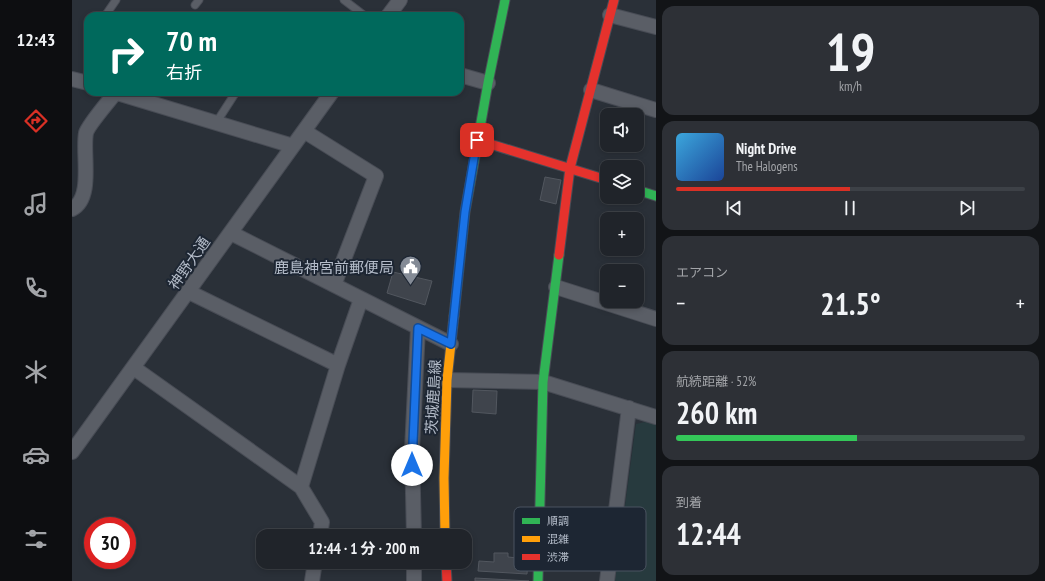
<!DOCTYPE html>
<html lang="ja">
<head>
<meta charset="utf-8">
<style>
	body { margin:0; font-family:"PT Sans Narrow","Noto Sans JP",sans-serif; background:#2d3036; color:#f1f3f6; height:100vh; display:flex; flex-direction:column; font-size:15px; white-space:nowrap }
	* { box-sizing:border-box; margin:0 }
	p { font-size:13px; color:#a2a4a8 }
	.icon { flex:none; width:22px; height:22px; fill:none; stroke:currentColor; stroke-width:2; stroke-linecap:round; stroke-linejoin:round }
	.map { position:relative; flex:1; overflow:hidden }
	.side { display:flex; flex-direction:column; gap:6px; padding:6px; background:#121417; width:389px }
	.side>* { flex:none }
	.top-card { position:absolute; left:12px; top:12px; width:380px; height:84px; border-radius:12px; box-shadow:0 2px 6px #0003,0 0 0 1px #3d4147; background:#00695c; color:#fff; overflow:hidden }
	.fabs { position:absolute; left:528px; top:108px; display:grid; gap:8px }
	.fabs a { display:grid; place-items:center; width:44px; height:44px; border-radius:8px; background:#20242a; box-shadow:0 2px 6px #0003,0 0 0 1px #3d4147; font-size:20px }
	.speed { position:absolute; left:12px; top:517px; display:flex; gap:8px; font-size:20px; font-weight:700; text-align:center }
	.speed>* { display:grid; place-content:center; width:52px; height:52px; border-radius:50%; background:#20242a; box-shadow:0 2px 6px #0003,0 0 0 1px #3d4147; line-height:1 }
	.speed .limit { border:6px solid #d22; background:#fff; color:#111 }
	.pin { position:absolute; display:grid; place-items:center; width:34px; height:34px; color:#fff; margin:-17px; border-radius:8px; box-shadow:0 2px 6px #0006 }
	.me { position:absolute; width:44px; margin:-22px; rotate:0deg; stroke-linejoin:round; filter:drop-shadow(0 0 3px #0008) }
	.turn { display:flex; align-items:center; gap:14px; height:84px; padding:0 16px; font-size:18px }
	.turn .icon { width:52px; height:52px; stroke-width:2.5 }
	.turn b { display:block; font-size:28px; line-height:34px }
	.big { font-size:30px; font-weight:700; line-height:1.1 }
	.side .tile { flex:1; display:flex; flex-direction:column; justify-content:center; gap:6px; min-width:0; padding:0 14px; border-radius:12px; background:#2d3036 }
	.side .dial { align-items:center; gap:0 }
	.dial b { font-size:52px; line-height:1 }
	.song { display:flex; align-items:center; gap:12px }
	.cover { width:48px; height:48px; border-radius:6px; background:linear-gradient(135deg,hsl(200 70% 55%),hsl(220 70% 35%)) }
	.played { height:4px; border-radius:2px; background:linear-gradient(90deg,#d93025 50%,#3d4147 50%) }
	.keys { display:flex; justify-content:space-around; direction:ltr }
	.heat { display:flex; justify-content:space-between; align-items:center; font-size:22px; direction:ltr }
	.charge { height:6px; border-radius:3px; background:linear-gradient(90deg,#34c759 52%,#3d4147 0) }
	.trip { position:absolute; left:184px; top:529px; width:216px; height:40px; border-radius:12px; background:#20242a; box-shadow:0 2px 6px #0003,0 0 0 1px #3d4147; font-weight:700; line-height:40px; text-align:center }
	main { display:flex; flex:1; min-height:0 }
	.tabs { display:flex; flex-direction:column; width:72px; justify-content:space-around; align-items:center; background:#0d0e11; color:#a2a4a8 }
	.tabs .icon { width:28px; height:28px }
	.tabs .selected { color:#d93025 }
	.tabs b { font-size:18px; color:#f1f3f6 }
	.map>svg:first-child { display:block }
</style>
</head>
<body>
<main>
<nav class="tabs">
<b>12:43</b>
<svg class="icon selected" aria-label="directions" viewBox="0 0 24 24"><path d="M12 3l9 9-9 9-9-9zM9 14v-3h6M13 9l2 2-2 2"/></svg>
<svg class="icon" aria-label="music" viewBox="0 0 24 24"><path d="M9 18V5l10-2v13"/><circle cx="6" cy="18" r="3"/><circle cx="16" cy="16" r="3"/></svg>
<svg class="icon" aria-label="phone" viewBox="0 0 24 24"><path d="M5 4h4l2 5-3 2q2 4 5 5l2-3 5 2v4C11 20 4 13 5 4z"/></svg>
<svg class="icon" aria-label="climate" viewBox="0 0 24 24"><path d="M12 3v18M4 7l16 10M4 17L20 7"/></svg>
<svg class="icon" aria-label="car" viewBox="0 0 24 24"><path d="M5 17H2v-5l4-1 3-4h7l3 4 3 1v5h-3M9 17h6M6 11h13"/><circle cx="7" cy="17" r="2"/><circle cx="17" cy="17" r="2"/></svg>
<svg class="icon" aria-label="filters" viewBox="0 0 24 24"><path d="M4 7h16M4 17h16"/><circle cx="9" cy="7" r="2"/><circle cx="15" cy="17" r="2"/></svg>
</nav>
<div class="map">
<svg width="584" height="581" viewBox="0 0 584 581">
	<rect width="100%" height="100%" fill="#2a3038"/>
	<path fill="#273a3e" d="M578,421L584,423V581H543L564,424Z"/>
	<path fill="#3f444c" stroke="#52575f" d="M473,177L489,180L484,204L468,200Z
		M321,272L360,281L353,305L315,293Z
		M401,390L425,391L424,414L400,412Z
		M422,553H436V557L456,559L455,574L406,571L407,561L422,562Z
		M403,578L457,581H403Z"/>
	<g fill="none" stroke-linecap="round" stroke-linejoin="round">
		<defs>
			<path id="lane" d="M272,0L293,16
				M123,5L127,0
				M33,16L44,0
				M144,123L164,92"/>
			<path id="street" d="M538,15L584,27
				M316,16L328,0
				M388,75L416,83
				M0,79L16,83
				M519,90L584,110
				M42,92L221,146
				M232,131L304,176L262,285
				M0,209C22,198 10,153 14,133C16,125 38,100 44,92
				M159,233L379,344
				M484,287L584,319
				M117,292L266,365
				M62,368L229,487L266,365L289,299
				M375,380L471,382L584,417
				M0,452L260,92
				M229,487L250,522L248,536
				M342,536L340,450L346,328
				M342,562V581
				M240,581L243,562
				M535,581L557,408"/>
			<path id="fast" d="M565,190L584,196
				M382,316L393,212L416,83L433,0
				M466,581L471,382L487,255"/>
			<path id="slow" d="M373,536L372,478L375,380L382,316"/>
			<path id="jam" d="M405,140L535,180
				M487,255L498,168L542,0
				M374,562L375,581"/>
		</defs>
		<use href="#lane" stroke="#484c55" stroke-width="9"/>
		<use href="#street" stroke="#484c55" stroke-width="16"/>
		<use href="#fast" stroke="#484c55" stroke-width="11"/>
		<use href="#slow" stroke="#484c55" stroke-width="11"/>
		<use href="#jam" stroke="#484c55" stroke-width="11"/>
		<use href="#lane" stroke="#5a5e66" stroke-width="7"/>
		<use href="#street" stroke="#5a5e66" stroke-width="14"/>
		<use href="#fast" stroke="#30b455" stroke-width="9"/>
		<use href="#slow" stroke="#ff9f0a" stroke-width="9"/>
		<use href="#jam" stroke="#e5322d" stroke-width="9"/>
	</g>
	<g fill="none" stroke-linecap="round" stroke-linejoin="round">
		<defs>
			<path id="route" d="M340,465L346,328L379,344L393,212L405,140"/>
		</defs>
		<use href="#route" stroke="#114b97" stroke-width="10"/>
		<use href="#route" stroke="#1a73e8" stroke-width="7"/>
	</g>
	<defs>
		<symbol id="civic-pin" viewBox="-11 -11 22 30"><path d="M0 17L-7.5 6A9.5 9.5 0 1 1 7.5 6Z" fill="#848b96" stroke="#1d2633"/><path d="M-.6-6.5H3V-4.5H.6V-3L4-1V1h2V6H-6V1h2V-1L-.6-3ZM-1.2 2.5V6h2.4V2.5Z" fill="#fff"/></symbol>
	</defs>
	<g fill-rule="evenodd">
		<use href="#civic-pin" x="326" y="254" width="25" height="34"/>
	</g>
	<g text-anchor="middle" dominant-baseline="central" stroke-width="4" stroke-linejoin="round" paint-order="stroke">
		<g font-size="15" fill="#b4bcc9" stroke="#1d2633">
			<text transform="translate(117 263) rotate(-55)">神野大通</text>
			<text transform="translate(361 397) rotate(-87)">茨城鹿島線</text>
		</g>
		<g font-size="15" fill="#b4bcc9" stroke="#1d2633" text-anchor="end">
			<text x="322" y="267">鹿島神宮前郵便局</text>
		</g>
	</g>
	<rect x="442" y="507" width="132" height="64" rx="6" fill="#1d2633" stroke="#4a5360" stroke-width="1"/>
	<rect x="450" y="518" width="18" height="6" fill="#30b455"/>
	<rect x="450" y="536" width="18" height="6" fill="#ff9f0a"/>
	<rect x="450" y="554" width="18" height="6" fill="#e5322d"/>
	<g font-size="11" fill="#b4bcc9">
		<text x="475" y="525">順調</text>
		<text x="475" y="543">混雑</text>
		<text x="475" y="561">渋滞</text>
	</g>
</svg>
<div class="fabs">
<a><svg class="icon" aria-label="sound" viewBox="0 0 24 24"><path d="M4 9h4l5-4v14l-5-4H4zM17 9q2 3 0 6"/></svg></a>
<a><svg class="icon" aria-label="layers" viewBox="0 0 24 24"><path d="M12 4l9 5-9 5-9-5zM3 14l9 5 9-5"/></svg></a>
<a>+</a>
<a>−</a>
</div>
<div class="speed"><div class="limit">30</div></div>
<div class="pin" style="left:405px;top:140px;background:#d93025"><svg class="icon" aria-label="arrive" viewBox="0 0 24 24"><path d="M6 21V4h12l-3 4 3 4H6"/></svg></div>
<svg class="me" style="left:340px;top:465px" viewBox="-20 -20 40 40"><circle r="19" fill="#fff"/><path d="M0-13L10 11 0 6-10 11z" fill="#1a73e8"/></svg>
<div class="trip">12:44 · 1 分 · 200 m</div>
<div class="top-card">
<div class="turn"><svg class="icon" aria-label="right" viewBox="0 0 24 24"><path d="M7 20v-9h11M14 6l5 5-5 5"/></svg><div><b>70 m</b>右折</div></div>
</div>
</div>
<section class="side">
<div class="tile dial"><b>19</b><p>km/h</p></div>
<div class="tile">
<div class="song"><i class="cover"></i><div><b>Night Drive</b><p>The Halogens</p></div></div>
<div class="played"></div>
<div class="keys"><svg class="icon" aria-label="previous" viewBox="0 0 24 24"><path d="M18 5L8 12l10 7zM5 5v14"/></svg><svg class="icon" aria-label="pause" viewBox="0 0 24 24"><path d="M8 5v14M16 5v14"/></svg><svg class="icon" aria-label="next" viewBox="0 0 24 24"><path d="M6 5l10 7-10 7zM19 5v14"/></svg></div>
</div>
<div class="tile"><p>エアコン</p>
<div class="heat"><a>−</a><b class="big">21.5°</b><a>+</a></div>
</div>
<div class="tile"><p>航続距離 · 52%</p><b class="big">260 km</b><div class="charge"></div></div>
<div class="tile"><p>到着</p><b class="big">12:44</b></div>
</section>
</main>
</body>
</html>
